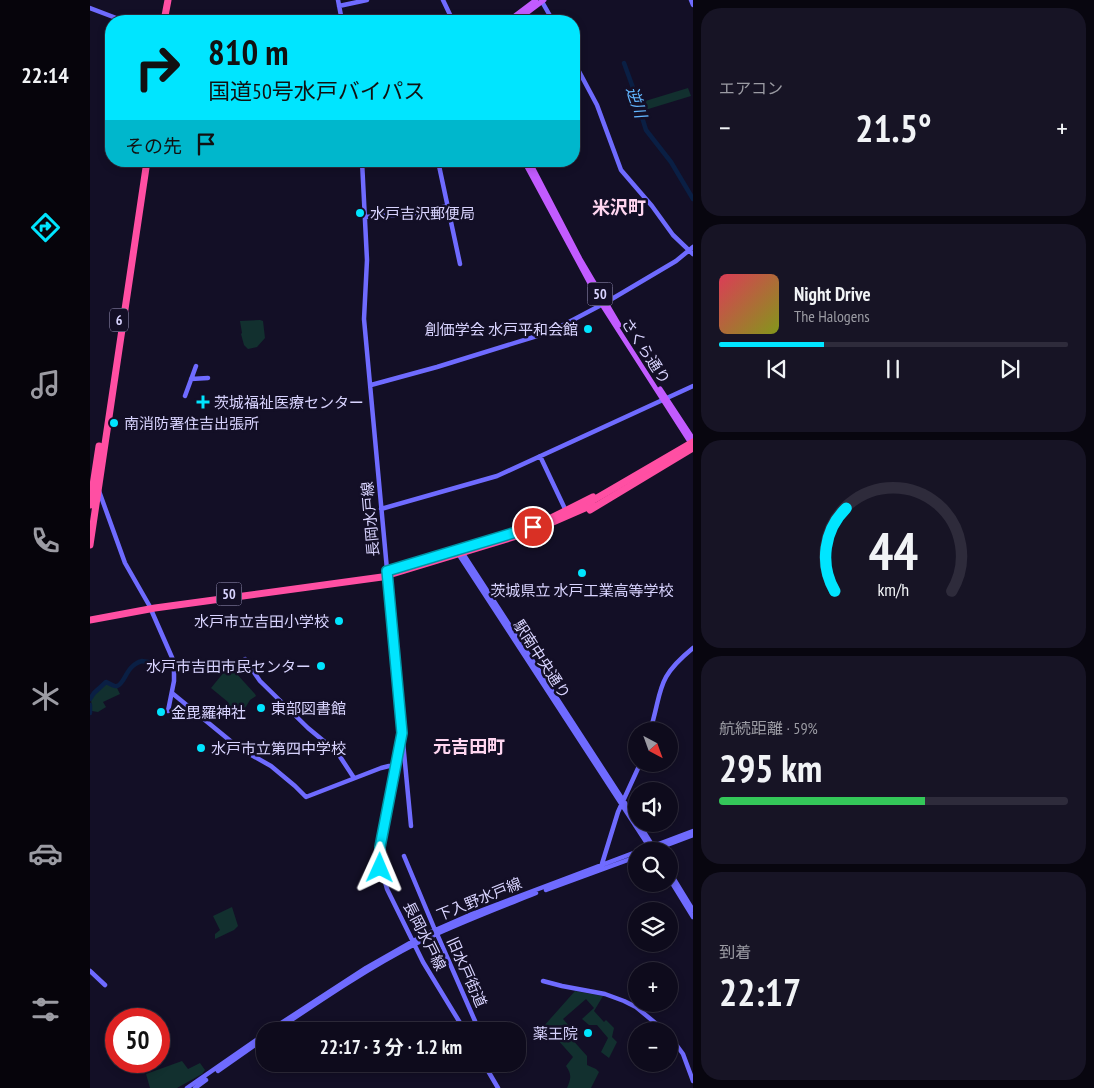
<!DOCTYPE html>
<html lang="ja">
<head>
<meta charset="utf-8">
<style>
	body { margin:0; font-family:"PT Sans Narrow","Noto Sans JP",sans-serif; background:#171425; color:#f1f3f6; height:100vh; display:flex; flex-direction:column; font-size:19px; white-space:nowrap }
	* { box-sizing:border-box; margin:0 }
	p { font-size:16px; color:#9b9ba3 }
	.icon { flex:none; width:28px; height:28px; fill:none; stroke:currentColor; stroke-width:2; stroke-linecap:round; stroke-linejoin:round }
	.map { position:relative; flex:1; overflow:hidden }
	.details { display:flex; flex-direction:column; gap:8px; padding:8px; background:#08060f; width:401px }
	.details>* { flex:none }
	.banner { position:absolute; left:15px; top:15px; width:475px; height:152px; border-radius:20px; box-shadow:0 2px 8px #0003,0 0 0 1px #2e2b3b; background:#00e5ff; color:#111; overflow:hidden }
	.needle { width:32px; rotate:139deg }
	.buttons { position:absolute; left:538px; top:722px; display:grid; gap:10px }
	.buttons a { display:grid; place-items:center; width:50px; height:50px; border-radius:50%; background:#0e0b1c; box-shadow:0 2px 8px #0003,0 0 0 1px #2e2b3b; font-size:25px }
	.speed { position:absolute; left:15px; top:1008px; display:flex; gap:10px; font-size:25px; font-weight:700; text-align:center }
	.speed>* { display:grid; place-content:center; width:65px; height:65px; border-radius:50%; background:#0e0b1c; box-shadow:0 2px 8px #0003,0 0 0 1px #2e2b3b; line-height:1 }
	.speed .limit { border:8px solid #d22; background:#fff; color:#111 }
	.pin { position:absolute; display:grid; place-items:center; width:42px; height:42px; color:#fff; margin:-21px; border:2px solid #fff; border-radius:50%; box-shadow:0 1px 5px #0007 }
	.me { position:absolute; width:55px; margin:-28px; rotate:1deg; stroke-linejoin:round; filter:drop-shadow(0 0 4px #0008) }
	.turn { display:flex; align-items:center; gap:18px; height:105px; padding:0 20px; font-size:22px }
	.turn .icon { width:65px; height:65px; stroke-width:2.5 }
	.turn b { display:block; font-size:35px; line-height:42px }
	.then { display:flex; align-items:center; height:48px; padding:0 20px; background:#0003; gap:10px; font-size:19px }
	.big { font-size:38px; font-weight:700; line-height:1.1 }
	.details .tile { flex:1; display:flex; flex-direction:column; justify-content:center; gap:8px; min-width:0; padding:0 18px; border-radius:20px; background:#171425 }
	.details .dial { align-items:center; gap:0 }
	.dial svg { height:130px; overflow:visible; fill:none; stroke:#2e2b3b; stroke-width:7; stroke-linecap:round; text-anchor:middle }
	.dial text { fill:#f1f3f6; stroke:none }
	.song { display:flex; align-items:center; gap:15px }
	.cover { width:60px; height:60px; border-radius:8px; background:linear-gradient(135deg,hsl(350 70% 55%),hsl(70 70% 35%)) }
	.played { height:5px; border-radius:2px; background:linear-gradient(90deg,#00e5ff 30%,#2e2b3b 30%) }
	.keys { display:flex; justify-content:space-around; direction:ltr }
	.heat { display:flex; justify-content:space-between; align-items:center; font-size:28px; direction:ltr }
	.charge { height:8px; border-radius:4px; background:linear-gradient(90deg,#34c759 59%,#2e2b3b 0) }
	.trip { position:absolute; left:166px; top:1022px; width:270px; height:50px; border-radius:20px; background:#0e0b1c; box-shadow:0 2px 8px #0003,0 0 0 1px #2e2b3b; font-weight:700; line-height:50px; text-align:center }
	main { display:flex; flex:1; min-height:0 }
	.tab-bar { display:flex; flex-direction:column; width:90px; justify-content:space-around; align-items:center; background:#06040b; color:#9b9ba3 }
	.tab-bar .icon { width:35px; height:35px }
	.tab-bar .selected { color:#00e5ff }
	.tab-bar b { font-size:22px; color:#f1f3f6 }
	.map>svg:first-child { display:block }
</style>
</head>
<body>
<main>
<nav class="tab-bar">
<b>22:14</b>
<svg class="icon selected" aria-label="directions" viewBox="0 0 24 24"><path d="M12 3l9 9-9 9-9-9zM9 14v-3h6M13 9l2 2-2 2"/></svg>
<svg class="icon" aria-label="music" viewBox="0 0 24 24"><path d="M9 18V5l10-2v13"/><circle cx="6" cy="18" r="3"/><circle cx="16" cy="16" r="3"/></svg>
<svg class="icon" aria-label="phone" viewBox="0 0 24 24"><path d="M5 4h4l2 5-3 2q2 4 5 5l2-3 5 2v4C11 20 4 13 5 4z"/></svg>
<svg class="icon" aria-label="climate" viewBox="0 0 24 24"><path d="M12 3v18M4 7l16 10M4 17L20 7"/></svg>
<svg class="icon" aria-label="car" viewBox="0 0 24 24"><path d="M5 17H2v-5l4-1 3-4h7l3 4 3 1v5h-3M9 17h6M6 11h13"/><circle cx="7" cy="17" r="2"/><circle cx="17" cy="17" r="2"/></svg>
<svg class="icon" aria-label="filters" viewBox="0 0 24 24"><path d="M4 7h16M4 17h16"/><circle cx="9" cy="7" r="2"/><circle cx="15" cy="17" r="2"/></svg>
</nav>
<div class="map">
<svg width="603" height="1088" viewBox="0 0 603 1088">
	<rect width="100%" height="100%" fill="#130f26"/>
	<path fill="#12302f" d="M598,88L601,96L555,110L552,102Z
		M170,320L173,321L175,338L167,347L158,349L154,345L151,334L152,333L150,321Z
		M139,666H142L145,672L165,694L166,696L160,700L152,713L141,710L138,702L121,688Z
		M18,683L27,688L30,694L13,702L16,707L8,712L2,711L1,698L9,689Z
		M142,907L148,926L144,930L125,939V934L130,930L123,916Z
		M485,991L513,996L504,1011L514,1022L516,1020L524,1028L522,1037L527,1042L519,1058L511,1052L518,1038L507,1025H499L492,1019L504,1008L496,999L473,1019L482,1029L480,1037L497,1056V1065L506,1069L509,1072L501,1088H477C481,1078 482,1075 476,1066L483,1057L467,1039L471,1034L467,1029L461,1033L453,1027Z
		M92,1061L98,1069L110,1063L115,1070L112,1074L87,1088H60L56,1074Z"/>
	<g fill="none" stroke-linecap="round" stroke-linejoin="round">
		<path stroke="#0a1f44" stroke-width="4.5" d="M534,63L542,85L556,130L581,162L603,199
			M0,699L4,693L16,682C19,683 25,687 27,686C35,684 36,665 52,661L82,666
			M0,705V713"/>
		<path stroke="#6f6bff" stroke-width="4.5" d="M248,0L252,21
			M353,0L363,21
			M451,0L463,21
			M601,0L603,5
			M249,6L277,0
			M0,8L34,21
			M484,62L507,105L531,170L562,206L583,235L603,254
			M272,161L277,260L274,319L312,733L291,842L290,864L297,889L333,962L375,1031
			M348,161L370,264
			M275,217L322,214L357,206
			M101,379L118,378
			M281,385L347,367L460,332L515,303L586,261L603,247
			M95,396L106,366
			M450,456L476,511
			M9,491L35,563L59,605L84,662V681L78,711
			M291,509L407,476L603,386
			M369,551V555L562,851
			M372,552L546,820
			M155,659L170,681L218,728L247,752L264,778
			M82,693L149,748L181,766L205,786L216,797L291,768L299,766H307
			M560,731C573,689 565,679 603,648
			M313,742L321,826
			M549,824L564,848
			M550,851L603,831
			M561,851L603,835
			M314,856L345,930
			M511,867L528,812L550,764
			M579,871L603,910
			M579,878L603,917
			M456,890L546,857
			M347,934L385,1021
			M0,971L15,985
			M453,981L472,986L515,994L534,1001L546,1007L575,1031
			M179,1031L276,968L334,935L382,914L546,852
			M185,1031C231,1000 278,968 327,943C366,924 406,909 446,893
			M579,1035L593,1054L603,1081
			M394,1064L408,1088
			M128,1071L175,1038
			M97,1088L175,1034
			M105,1088L116,1080"/>
		<path stroke="#c25bff" stroke-width="5" d="M418,21L446,0
			M426,21L454,0
			M434,161L509,300L602,445
			M439,161L490,259L529,325
			M570,389L603,439"/>
		<path stroke="#ff4fa3" stroke-width="7" d="M74,21L78,0
			M0,505L9,446
			M500,510L603,448
			M443,527L503,497
			M0,545L57,161
			M0,620L65,608L292,577L440,532L502,505"/>
		<path stroke="#ff4fa3" stroke-width="7" d="M500,502L603,442"/>
	</g>
	<g fill="none" stroke-linecap="round" stroke-linejoin="round">
		<defs>
			<path id="route" d="M290,868V847L312,733L297,571L443,527"/>
		</defs>
		<use href="#route" stroke="#0095a6" stroke-width="12"/>
		<use href="#route" stroke="#00e5ff" stroke-width="9"/>
	</g>
	<g fill="#00e5ff" stroke="#130f26" stroke-width="2">
		<circle cx="270" cy="213" r="5"/>
		<circle cx="498" cy="329" r="5"/>
		<path d="M110.5 394.5h5v5h5v5h-5v5h-5v-5h-5v-5h5z"/>
		<circle cx="24" cy="423" r="5"/>
		<circle cx="492" cy="573" r="5"/>
		<circle cx="249" cy="621" r="5"/>
		<circle cx="231" cy="666" r="5"/>
		<circle cx="171" cy="708" r="5"/>
		<circle cx="71" cy="712" r="5"/>
		<circle cx="111" cy="748" r="5"/>
		<circle cx="498" cy="1033" r="5"/>
	</g>
	<g text-anchor="middle" dominant-baseline="central" stroke-width="5" stroke-linejoin="round" paint-order="stroke">
		<g fill="#130f26" stroke="#9e99be" stroke-width="1">
			<rect x="497.5" y="282.5" width="25" height="23" rx="4"/>
			<rect x="20" y="308.5" width="18" height="23" rx="4"/>
			<rect x="126.5" y="582.5" width="25" height="23" rx="4"/>
		</g>
		<g font-size="14" font-weight="bold" fill="#d9d4ff">
			<text x="510" y="294">50</text>
			<text x="29" y="320">6</text>
			<text x="139" y="594">50</text>
		</g>
		<g font-size="15" fill="#d9d4ff" stroke="#130f26" text-anchor="start">
			<text x="280" y="213">水戸吉沢郵便局</text>
			<text x="488" y="329" text-anchor="end">創価学会 水戸平和会館</text>
			<text x="124" y="402">茨城福祉医療センター</text>
			<text x="34" y="423">南消防署住吉出張所</text>
			<text x="492" y="590" text-anchor="middle">茨城県立 水戸工業高等学校</text>
			<text x="239" y="621" text-anchor="end">水戸市立吉田小学校</text>
			<text x="221" y="666" text-anchor="end">水戸市吉田市民センター</text>
			<text x="181" y="708">東部図書館</text>
			<text x="81" y="712">金毘羅神社</text>
			<text x="121" y="748">水戸市立第四中学校</text>
			<text x="488" y="1033" text-anchor="end">薬王院</text>
		</g>
		<g font-size="15" fill="#d9d4ff" stroke="#130f26">
			<text transform="translate(556 351) rotate(57)">さくら通り</text>
			<text transform="translate(280 519) rotate(-95)">長岡水戸線</text>
			<text transform="translate(452 659) rotate(57)">駅南中央通り</text>
			<text transform="translate(389 899) rotate(-22)">下入野水戸線</text>
			<text transform="translate(335 936) rotate(63)">長岡水戸線</text>
			<text transform="translate(377 972) rotate(66)">旧水戸街道</text>
		</g>
		<g font-size="16" font-style="italic" fill="#62b6ff" stroke="#130f26">
			<text transform="translate(547 102) rotate(72)">逆川</text>
		</g>
		<g font-size="18" font-weight="bold" fill="#ffd6f0" stroke="#130f26">
			<text x="529" y="207">米沢町</text>
			<text x="379" y="746">元吉田町</text>
		</g>
	</g>
</svg>
<div class="buttons">
<a><svg class="needle" viewBox="-14 -14 28 28"><path d="M0-13l5 13h-10z" fill="#e53935"/><path d="M0 13l5-13h-10z" fill="#9b9ba3"/></svg></a>
<a><svg class="icon" aria-label="sound" viewBox="0 0 24 24"><path d="M4 9h4l5-4v14l-5-4H4zM17 9q2 3 0 6"/></svg></a>
<a><svg class="icon" aria-label="search" viewBox="0 0 24 24"><circle cx="10" cy="10" r="6"/><path d="M15 15l6 6"/></svg></a>
<a><svg class="icon" aria-label="layers" viewBox="0 0 24 24"><path d="M12 4l9 5-9 5-9-5zM3 14l9 5 9-5"/></svg></a>
<a>+</a>
<a>−</a>
</div>
<div class="speed"><div class="limit">50</div></div>
<div class="pin" style="left:443px;top:527px;background:#d93025"><svg class="icon" aria-label="arrive" viewBox="0 0 24 24"><path d="M6 21V4h12l-3 4 3 4H6"/></svg></div>
<svg class="me" style="left:290px;top:868px" viewBox="-20 -20 40 40"><path d="M0-17L14 15 0 8-14 15z" fill="#00e5ff" stroke="#fff" stroke-width="4"/></svg>
<div class="trip">22:17 · 3 分 · 1.2 km</div>
<div class="banner">
<div class="turn"><svg class="icon" aria-label="right" viewBox="0 0 24 24"><path d="M7 20v-9h11M14 6l5 5-5 5"/></svg><div><b>810 m</b>国道50号水戸バイパス</div></div>
<div class="then">その先<svg class="icon" aria-label="arrive" viewBox="0 0 24 24"><path d="M6 21V4h12l-3 4 3 4H6"/></svg></div>
</div>
</div>
<section class="details">
<div class="tile"><p>エアコン</p>
<div class="heat"><a>−</a><b class="big">21.5°</b><a>+</a></div>
</div>
<div class="tile">
<div class="song"><i class="cover"></i><div><b>Night Drive</b><p>The Halogens</p></div></div>
<div class="played"></div>
<div class="keys"><svg class="icon" aria-label="previous" viewBox="0 0 24 24"><path d="M18 5L8 12l10 7zM5 5v14"/></svg><svg class="icon" aria-label="pause" viewBox="0 0 24 24"><path d="M8 5v14M16 5v14"/></svg><svg class="icon" aria-label="next" viewBox="0 0 24 24"><path d="M6 5l10 7-10 7zM19 5v14"/></svg></div>
</div>
<div class="tile dial"><svg viewBox="0 0 100 80">
<path d="M14 69A42 42 0 1 1 86 69"/>
<path d="M14 69A42 42 0 0 1 21 18" stroke="#00e5ff"/>
<text x="50" y="56" font-size="32" font-weight="700">44</text>
<text x="50" y="72" font-size="11">km/h</text>
</svg></div>
<div class="tile"><p>航続距離 · 59%</p><b class="big">295 km</b><div class="charge"></div></div>
<div class="tile"><p>到着</p><b class="big">22:17</b></div>
</section>
</main>
</body>
</html>
